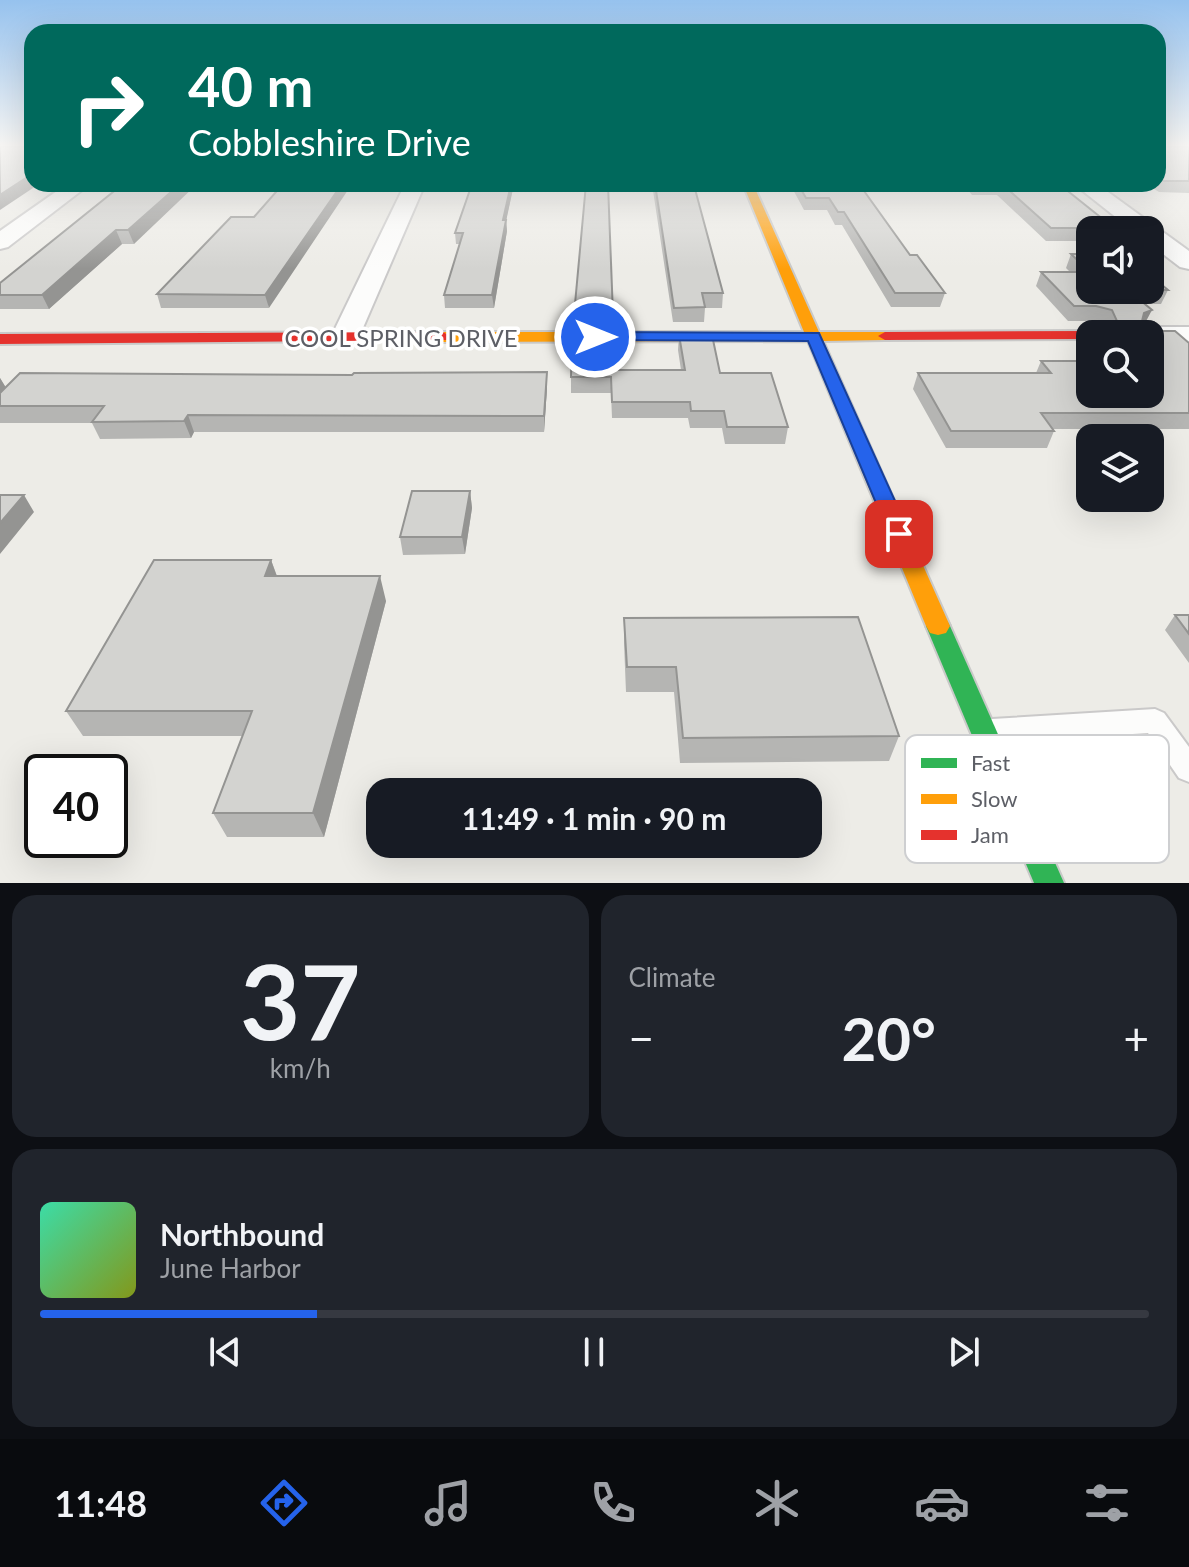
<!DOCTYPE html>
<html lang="en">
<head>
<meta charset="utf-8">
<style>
	body { margin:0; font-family:Lato,sans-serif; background:#20242c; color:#f1f3f6; height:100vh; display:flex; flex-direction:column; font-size:30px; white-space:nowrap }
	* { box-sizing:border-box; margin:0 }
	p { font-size:26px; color:#9ea1a6 }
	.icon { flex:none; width:44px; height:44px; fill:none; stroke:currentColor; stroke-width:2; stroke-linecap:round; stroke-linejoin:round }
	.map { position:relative; height:883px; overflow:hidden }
	.details { display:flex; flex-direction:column; gap:12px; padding:12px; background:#0d0f14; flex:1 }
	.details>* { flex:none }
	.hud { position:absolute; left:24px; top:24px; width:1142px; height:168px; border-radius:24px; box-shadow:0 8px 32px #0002; background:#00695c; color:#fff; overflow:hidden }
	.buttons { position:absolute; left:1076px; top:216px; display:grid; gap:16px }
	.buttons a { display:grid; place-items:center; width:88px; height:88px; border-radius:16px; background:#171b24; box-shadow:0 8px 32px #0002; font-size:40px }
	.speed { position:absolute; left:24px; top:754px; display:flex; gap:16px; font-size:40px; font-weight:700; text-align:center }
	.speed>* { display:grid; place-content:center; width:104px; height:104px; border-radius:50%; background:#171b24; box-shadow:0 8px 32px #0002; line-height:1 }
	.speed .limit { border:4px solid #111; border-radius:12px; background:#fff; color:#111 }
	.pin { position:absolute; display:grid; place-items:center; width:68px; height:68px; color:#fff; margin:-34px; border-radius:16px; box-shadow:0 4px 12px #0006 }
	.me { position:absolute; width:88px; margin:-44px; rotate:90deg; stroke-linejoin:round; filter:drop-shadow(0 0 6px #0008) }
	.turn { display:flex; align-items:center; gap:28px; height:168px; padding:0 32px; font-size:36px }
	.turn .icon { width:104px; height:104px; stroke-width:2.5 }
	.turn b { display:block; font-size:56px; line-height:68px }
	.big { font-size:60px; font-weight:700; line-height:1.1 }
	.details .widget { flex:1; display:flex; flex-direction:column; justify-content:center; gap:12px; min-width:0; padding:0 28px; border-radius:24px; background:#20242c }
	.details .dial { align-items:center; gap:0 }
	.dial b { font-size:104px; line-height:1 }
	.song { display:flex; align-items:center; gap:24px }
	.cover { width:96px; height:96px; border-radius:12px; background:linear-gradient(135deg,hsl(160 70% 55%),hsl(70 70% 35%)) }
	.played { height:8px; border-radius:4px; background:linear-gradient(90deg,#2563eb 25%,#363941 25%) }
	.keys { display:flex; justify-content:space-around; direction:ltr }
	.heat { display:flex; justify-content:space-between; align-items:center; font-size:44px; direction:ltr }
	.details .tiles { flex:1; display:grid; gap:12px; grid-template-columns:1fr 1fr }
	.widget:last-child { grid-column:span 2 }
	.trip { position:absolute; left:366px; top:778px; width:456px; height:80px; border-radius:24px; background:#171b24; box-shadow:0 8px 32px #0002; font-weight:700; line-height:80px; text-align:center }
	.tab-bar { display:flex; height:128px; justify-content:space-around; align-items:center; background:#090b0e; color:#9ea1a6 }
	.tab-bar .icon { width:56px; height:56px }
	.tab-bar .current { color:#2563eb }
	.tab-bar b { font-size:36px; color:#f1f3f6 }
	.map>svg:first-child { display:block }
</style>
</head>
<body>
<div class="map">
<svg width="1189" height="883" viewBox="0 0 1189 883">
	<rect width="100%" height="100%" fill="#edece7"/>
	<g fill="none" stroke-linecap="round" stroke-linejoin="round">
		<defs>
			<path id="lane" d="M1155,709L1164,713L1189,747V782L1179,778L1148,733L992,743L983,739L979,731L983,723L992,719Z"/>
			<path id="street" d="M67,184H90L8,247L0,249V231Z
				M405,184H425L359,337L355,343L345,346L335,343L331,337Z
				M1074,184H1097L1189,251V269L1180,267L1150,244V230H1132Z
				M1150,327H1189V343H1150V334H1137L1140,329Z"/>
			<path id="fast" d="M938,617L946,619L950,626L1064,883H1034L926,626L930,619Z"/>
			<path id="slow" d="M743,184H753L819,332H885L892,336L885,340L823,341L950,626L946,633L938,635L930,633L926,626L808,341L443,342L435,337L443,332H804Z"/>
			<path id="jam" d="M1090,331L1097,334H1090V339L885,340L878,336L885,332Z
				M443,332L451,337L448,340L0,344V334Z"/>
		</defs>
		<use href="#lane" stroke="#cac9c9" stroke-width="4"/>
		<use href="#street" stroke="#cac9c9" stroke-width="4"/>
		<use href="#fast" stroke="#c9c9c8" stroke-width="4"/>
		<use href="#slow" stroke="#c9c9c8" stroke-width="4"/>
		<use href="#jam" stroke="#c9c9c8" stroke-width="4"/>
		<use href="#lane" fill="#fcfcfb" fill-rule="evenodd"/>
		<use href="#street" fill="#fcfcfb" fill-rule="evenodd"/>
		<use href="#fast" fill="#30b455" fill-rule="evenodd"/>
		<use href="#slow" fill="#ff9f0a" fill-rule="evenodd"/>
		<use href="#jam" fill="#e5322d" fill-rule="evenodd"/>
	</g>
	<path fill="#b5b5b3" d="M1158,146H1189V193L1159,192L1146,184H1158Z
		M123,184L134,244H122L49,309H0V283Z
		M514,184L506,220L507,231L494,308H445L444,295L460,244H456L455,233Z
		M608,184L613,323H574V315Z
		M652,184H689L723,293L722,308H705L704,322H673Z
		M790,184H864L863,189L910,255L945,293L940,307H891L842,225H835L827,210H804Z
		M963,184H1059L1114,228L1113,230H1090V241H1046L997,195H972Z
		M254,217L269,308H161L157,294Z
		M1071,254L1168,290L1161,304H1145L1146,322L1157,331L1189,343V429H1053L1054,431L1047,448H946L913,389L918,373H1036L1041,361L1150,394V334H1094L1099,323L1090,321H1068L1036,286L1041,272H1070L1066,268Z
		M679,335L720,373L788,427L785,444H725L722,428H690L688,418H612L611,393H571V377L615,370H681L678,350Z
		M547,372V388L544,432H194L191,438L100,439L92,423H0V378L6,388L352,375Z
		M470,491L472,508L465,554L403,555L400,537Z
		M271,560L277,576L386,601L324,837H227L213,813L243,736H83L66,711Z
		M1175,615H1189V663L1165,630Z
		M624,618L899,736L889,761L680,763L674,692H626L624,643Z"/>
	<path fill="#949492" d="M32,174V184H39L0,210V195Z
		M180,184H197L134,244L128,230Z
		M342,184H352L269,308L265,295Z
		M511,184H514L504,231L503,220Z
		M506,220L507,231L494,308L492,295Z
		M116,230L122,244L49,309L42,295Z
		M1152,310L1144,325L1137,327L1144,313Z
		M547,372V388L544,432V416Z
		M0,378L8,391L0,400Z
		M188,415L194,432L191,438L184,421Z
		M470,491L472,508L465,554L462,537Z
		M24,495L34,512L0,554V523Z
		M271,560L280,585L265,576Z
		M380,576L386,601L324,837L313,813Z"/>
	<path fill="#d3d3d0" stroke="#949492" stroke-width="2" d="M0,146H32V174L0,195Z
		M1158,146H1189V181H1164L1158,177Z
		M123,184H180L128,230H116L42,295H0V283Z
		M283,184H342L265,295L157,294L231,217H254Z
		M472,184H511L503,220H506L492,295H444L463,233H455Z
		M586,184H608L613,315H574Z
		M655,184H689L690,188L695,189L723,293H702L705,307L674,308Z
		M798,184H859L910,255H917L945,293H895L844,212H838L829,198H806Z
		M1002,184H1059L1114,228H1051Z
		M1071,254H1090V272Z
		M1041,272H1090V290H1128L1152,310L1144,313L1142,321L1154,322L1157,331H1175L1189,343V413H1041L1054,431H951L918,373H1051L1041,361H1090V394H1150V334H1101L1099,332L1100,322L1117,321L1112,310L1096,306H1074Z
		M1150,275L1168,290H1150Z
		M572,335H614L615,370H685L679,335H712L720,373H771L788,427H727L724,411H691L690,402H612L611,377H571Z
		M547,372L544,416L188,415L184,421L92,422L104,406H0V393L20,373L352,375L354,373Z
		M412,491H470L462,537H400Z
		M0,495H24L0,523Z
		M154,560H271L265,576H380L313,813H213L252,711H66Z
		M1175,615H1189V634Z
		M858,617L899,736L683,738L676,667H627L624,618Z"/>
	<linearGradient id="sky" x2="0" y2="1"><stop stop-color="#96c2ee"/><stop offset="0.54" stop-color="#f7f6f4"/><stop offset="1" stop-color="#f7f6f4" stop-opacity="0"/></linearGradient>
	<rect width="1189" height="269" fill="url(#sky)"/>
	<path fill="#2563eb" stroke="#184099" stroke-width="2" d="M595,332L819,333L910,534L907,539H892L889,534L808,341L589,340L587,337Z"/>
	<g text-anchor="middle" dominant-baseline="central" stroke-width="7" stroke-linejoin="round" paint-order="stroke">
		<g font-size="24" fill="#5d5f66" stroke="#fff">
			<text x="401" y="337">COOL SPRING DRIVE</text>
		</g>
	</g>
	<rect x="905" y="735" width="264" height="128" rx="12" fill="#fff" stroke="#cecfd1" stroke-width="2"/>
	<rect x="921" y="758" width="36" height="10" fill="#30b455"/>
	<rect x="921" y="794" width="36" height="10" fill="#ff9f0a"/>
	<rect x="921" y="830" width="36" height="10" fill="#e5322d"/>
	<g font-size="22" fill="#5d5f66">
		<text x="971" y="771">Fast</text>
		<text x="971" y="807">Slow</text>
		<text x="971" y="843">Jam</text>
	</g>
</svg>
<div class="buttons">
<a><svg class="icon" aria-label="sound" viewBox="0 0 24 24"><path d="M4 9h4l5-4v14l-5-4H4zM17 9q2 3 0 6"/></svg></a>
<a><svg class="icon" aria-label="search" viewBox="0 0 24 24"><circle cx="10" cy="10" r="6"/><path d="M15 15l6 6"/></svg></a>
<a><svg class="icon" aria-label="layers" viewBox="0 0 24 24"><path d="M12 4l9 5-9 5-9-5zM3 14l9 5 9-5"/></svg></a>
</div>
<div class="speed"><div class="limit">40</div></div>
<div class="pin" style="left:899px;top:534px;background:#d93025"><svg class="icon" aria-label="arrive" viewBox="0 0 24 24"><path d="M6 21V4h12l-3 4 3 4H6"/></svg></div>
<svg class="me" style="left:595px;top:337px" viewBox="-20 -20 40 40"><circle r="17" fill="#2563eb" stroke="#fff" stroke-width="3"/><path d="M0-11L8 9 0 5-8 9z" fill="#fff"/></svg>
<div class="trip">11:49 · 1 min · 90 m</div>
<div class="hud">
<div class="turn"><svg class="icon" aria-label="right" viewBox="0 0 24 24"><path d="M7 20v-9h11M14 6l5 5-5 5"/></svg><div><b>40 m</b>Cobbleshire Drive</div></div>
</div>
</div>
<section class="details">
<div class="tiles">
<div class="widget dial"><b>37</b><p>km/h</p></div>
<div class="widget"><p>Climate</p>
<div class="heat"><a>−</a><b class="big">20°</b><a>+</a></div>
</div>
<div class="widget">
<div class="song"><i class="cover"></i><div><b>Northbound</b><p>June Harbor</p></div></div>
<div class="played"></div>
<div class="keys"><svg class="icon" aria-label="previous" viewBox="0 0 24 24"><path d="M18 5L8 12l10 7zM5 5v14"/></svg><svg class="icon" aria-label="pause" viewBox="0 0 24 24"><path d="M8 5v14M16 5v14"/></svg><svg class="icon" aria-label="next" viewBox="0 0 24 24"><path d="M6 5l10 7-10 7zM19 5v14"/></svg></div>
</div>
</div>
</section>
<nav class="tab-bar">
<b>11:48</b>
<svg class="icon current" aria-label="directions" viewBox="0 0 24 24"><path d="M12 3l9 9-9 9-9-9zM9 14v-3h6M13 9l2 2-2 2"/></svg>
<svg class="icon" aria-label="music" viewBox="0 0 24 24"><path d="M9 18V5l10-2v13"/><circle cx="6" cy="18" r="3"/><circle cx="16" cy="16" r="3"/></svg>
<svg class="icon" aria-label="phone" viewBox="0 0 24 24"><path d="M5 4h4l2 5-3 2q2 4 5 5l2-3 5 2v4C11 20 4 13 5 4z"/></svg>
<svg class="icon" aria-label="climate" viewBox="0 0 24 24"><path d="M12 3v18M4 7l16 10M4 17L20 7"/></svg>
<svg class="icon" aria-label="car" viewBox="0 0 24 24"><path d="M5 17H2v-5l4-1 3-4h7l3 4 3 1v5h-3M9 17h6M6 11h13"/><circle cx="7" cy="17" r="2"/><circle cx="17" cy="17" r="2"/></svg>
<svg class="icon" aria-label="filters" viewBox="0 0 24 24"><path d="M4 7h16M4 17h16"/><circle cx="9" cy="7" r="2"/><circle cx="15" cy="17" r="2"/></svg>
</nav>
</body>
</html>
